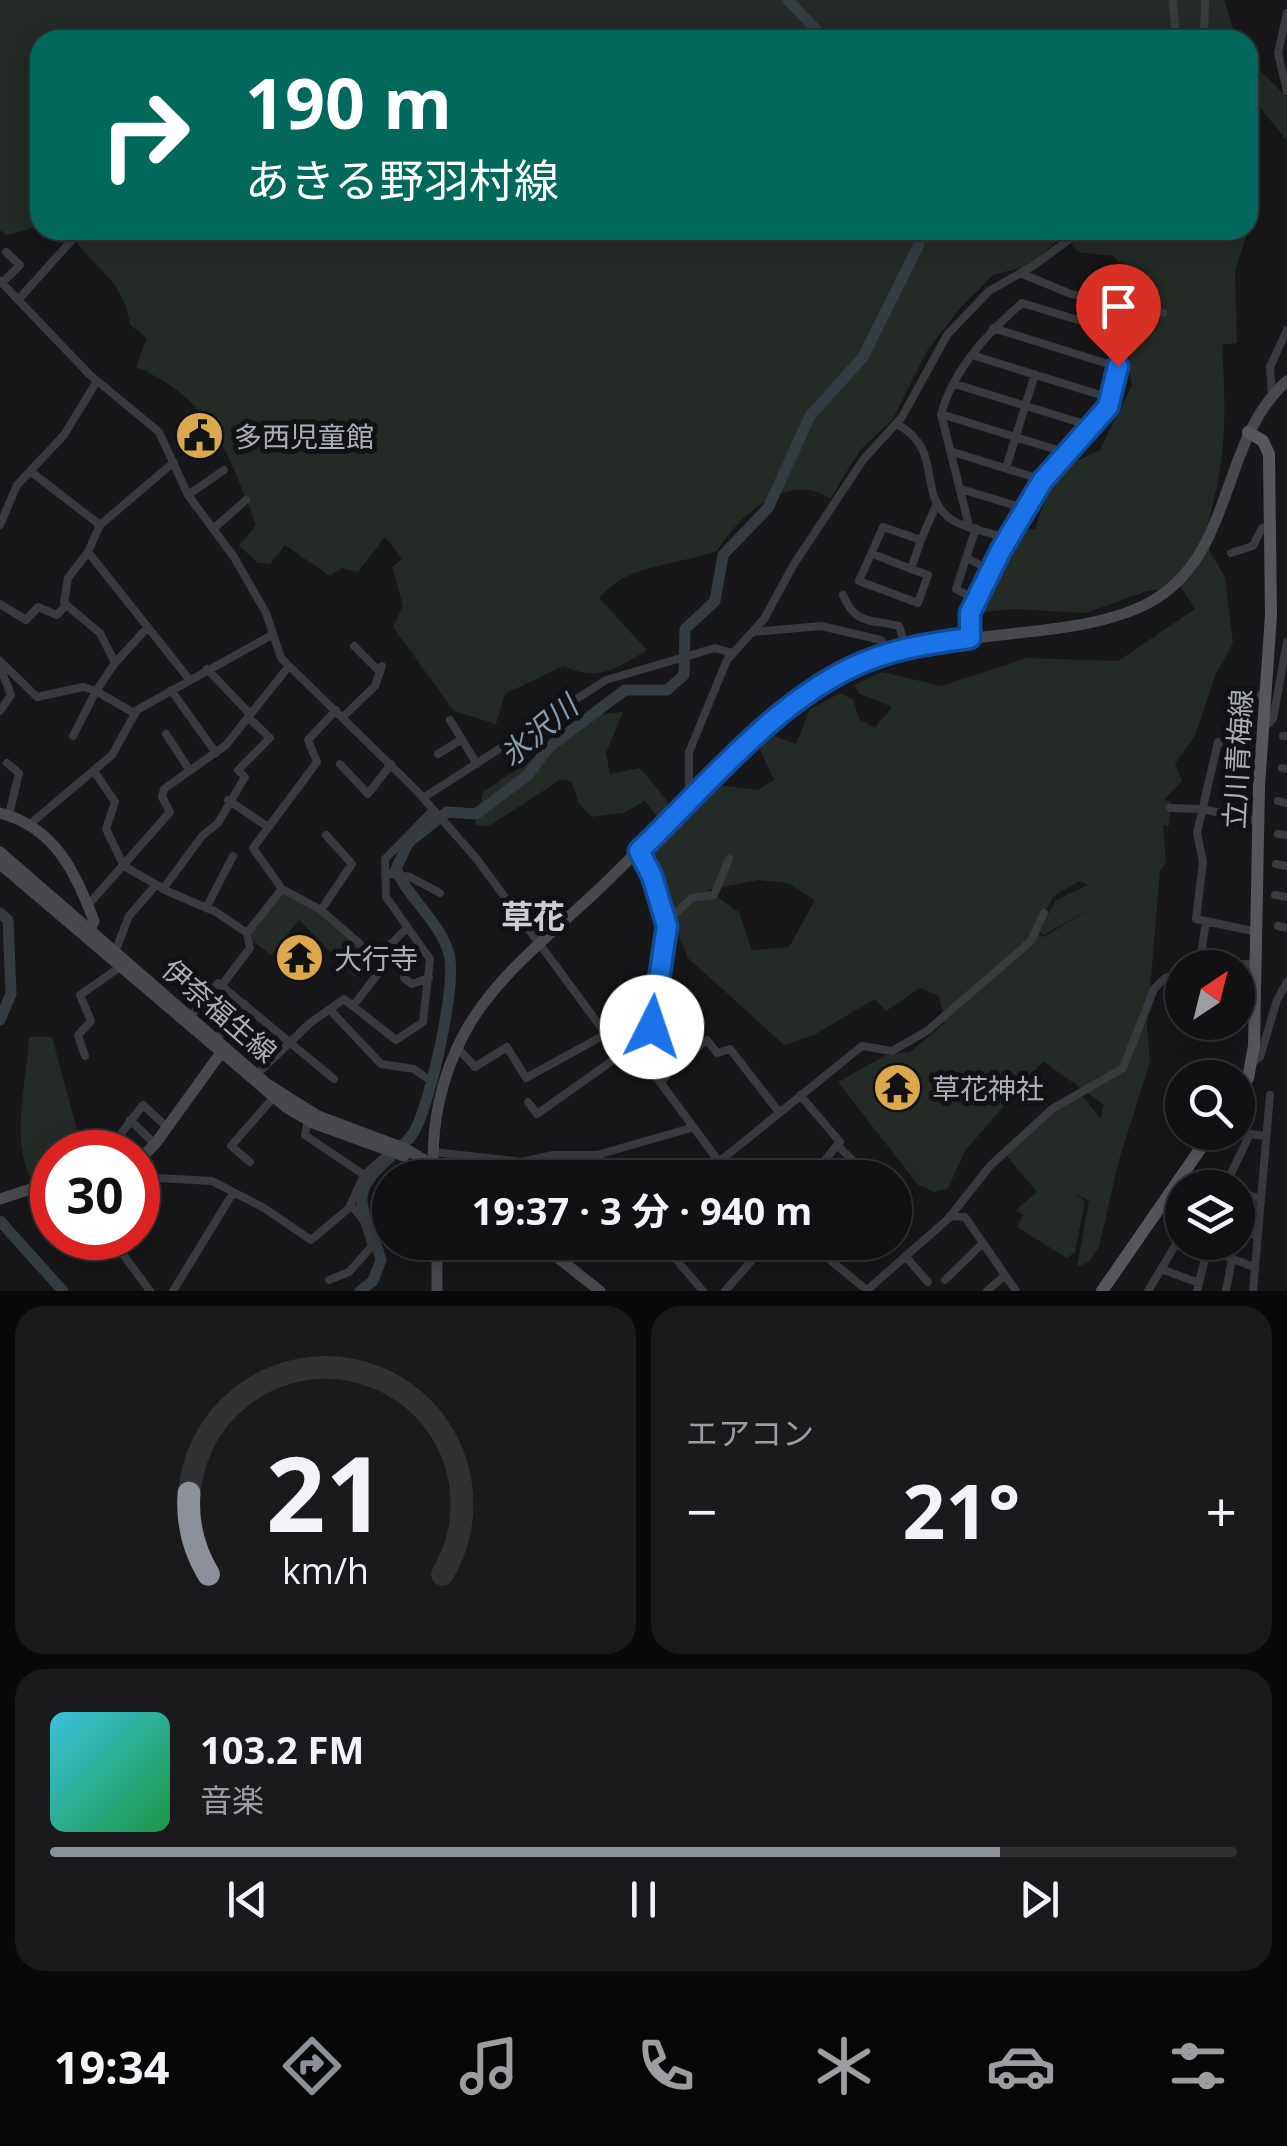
<!DOCTYPE html>
<html lang="ja">
<head>
<meta charset="utf-8">
<style>
	body { margin:0; font-family:"Open Sans","Noto Sans JP",sans-serif; background:#1a1a1c; color:#f1f3f6; height:100vh; display:flex; flex-direction:column; font-size:38px; white-space:nowrap }
	* { box-sizing:border-box; margin:0 }
	p { font-size:32px; color:#9c9da0 }
	.icon { flex:none; width:55px; height:55px; fill:none; stroke:currentColor; stroke-width:2; stroke-linecap:round; stroke-linejoin:round }
	.map { position:relative; height:1291px; overflow:hidden }
	.sheet { display:flex; flex-direction:column; gap:15px; padding:15px; background:#09090a; flex:1 }
	.sheet>* { flex:none }
	.guide { position:absolute; left:30px; top:30px; width:1228px; height:210px; border-radius:30px; box-shadow:0 5px 25px #0003,0 0 0 2px #303133; background:#00695c; color:#fff; overflow:hidden }
	.needle { width:65px; rotate:35deg }
	.controls { position:absolute; left:1165px; top:950px; display:grid; gap:20px }
	.controls a { display:grid; place-items:center; width:90px; height:90px; border-radius:50%; background:#111113; box-shadow:0 5px 25px #0003,0 0 0 2px #303133; font-size:50px }
	.speed { position:absolute; left:30px; top:1130px; display:flex; gap:20px; font-size:50px; font-weight:700; text-align:center }
	.speed>* { display:grid; place-content:center; width:130px; height:130px; border-radius:50%; background:#111113; box-shadow:0 5px 25px #0003,0 0 0 2px #303133; line-height:1 }
	.speed .limit { border:15px solid #d22; background:#fff; color:#111 }
	.pin { position:absolute; display:grid; place-items:center; width:85px; height:85px; color:#fff; margin:-102px -42px; border-radius:50% 50% 50% 0; rotate:-45deg; box-shadow:0 0 10px #0007 }
	.pin .icon { rotate:45deg }
	.me { position:absolute; width:110px; margin:-55px; rotate:4deg; stroke-linejoin:round; filter:drop-shadow(0 0 8px #0008) }
	.turn { display:flex; align-items:center; gap:35px; height:210px; padding:0 50px; font-size:45px }
	.turn .icon { width:130px; height:130px; stroke-width:2.5 }
	.turn b { display:block; font-size:70px; line-height:85px }
	.big { font-size:75px; font-weight:700; line-height:1.1 }
	.sheet .widget { flex:1; display:flex; flex-direction:column; justify-content:center; gap:15px; min-width:0; padding:0 35px; border-radius:30px; background:#1a1a1c }
	.sheet .dial { align-items:center; gap:0 }
	.dial svg { height:260px; overflow:visible; fill:none; stroke:#303133; stroke-width:7; stroke-linecap:round; text-anchor:middle }
	.dial text { fill:#f1f3f6; stroke:none }
	.song { display:flex; align-items:center; gap:30px }
	.cover { width:120px; height:120px; border-radius:15px; background:linear-gradient(135deg,hsl(190 70% 55%),hsl(140 70% 35%)) }
	.played { height:10px; border-radius:5px; background:linear-gradient(90deg,#8c9099 80%,#303133 80%) }
	.keys { display:flex; justify-content:space-around; direction:ltr }
	.heat { display:flex; justify-content:space-between; align-items:center; font-size:55px; direction:ltr }
	.sheet .tiles { flex:1; display:grid; gap:15px; grid-template-columns:1fr 1fr }
	.widget:last-child { grid-column:span 2 }
	.trip { position:absolute; left:372px; top:1160px; width:540px; height:100px; border-radius:50px; background:#111113; box-shadow:0 5px 25px #0003,0 0 0 2px #303133; font-weight:700; line-height:100px; text-align:center }
	.menu { display:flex; height:160px; justify-content:space-around; align-items:center; background:#070708; color:#9c9da0 }
	.menu .icon { width:70px; height:70px }
	.menu .current { color:#8c9099 }
	.menu b { font-size:45px; color:#f1f3f6 }
	.map>svg:first-child { display:block }
</style>
</head>
<body>
<div class="map">
<svg width="1287" height="1291" viewBox="0 0 1287 1291">
	<rect width="100%" height="100%" fill="#171719"/>
	<path fill="#242a25" fill-rule="evenodd" d="M0,0H1224L1237,40H1173L1158,31L1155,40H40V226L7,235L0,230Z
		M1248,59L1287,97V141L1256,102L1248,101Z
		M73,230H1070L1028,266L993,275L960,308L927,351L893,419L860,450L830,499C789,469 738,516 717,551C677,566 630,562 599,598L647,650C616,669 598,682 563,666L505,694L496,724L454,711L393,627L403,606L392,567L402,559L385,537L358,572L342,568L330,576L285,545L270,564L258,563L239,546L256,525C229,454 211,398 136,367L147,338L130,325C124,280 96,271 72,236Z
		M1086,230L1247,233L1235,272L1237,343L1222,345C1227,423 1226,465 1203,540L1225,577L1233,643L1216,674L1195,736L1175,764L1182,781L1164,800L1171,802L1169,826L1163,824L1166,862L1160,871L1147,1027L1150,1062L1119,1160L1099,1247L1089,1262L1077,1267L1089,1201L1074,1193L1085,1201L1075,1252L1067,1258L1017,1227L1023,1215L1016,1210L1037,1192L1005,1154L1054,1110L1082,1095L1100,1118L1104,1105L1043,1061L965,1151L948,1188L935,1192L918,1185L838,1082L886,1055L910,1052L945,1023L939,996L920,988L886,1011L875,999L814,1035L784,1045L688,958L644,854L667,830L645,801L623,813L591,817L579,803L571,781L560,780L489,826L475,825L483,792L597,715L623,712L606,753L610,774L640,768L682,819L719,785L757,790L774,780L760,749L772,735L796,744L810,709L840,693L853,699L859,719L875,728L892,707L860,694L854,685L882,672L941,686L1027,658L1118,661L1195,609L1181,587L1147,591L1086,613L1013,609L975,613L1020,531L1035,529L1049,489L1062,468L1100,450L1132,385L1128,364L1135,336L1153,332L1156,290L1112,256L1078,252L1071,244ZM758,880L788,883L815,900L789,947L752,950L739,912L707,890ZM1080,881L1088,885L1056,900L1039,931L1044,935L1094,906L1044,937L1033,932L1054,896Z
		M282,893L332,920L371,960L355,977L299,920L271,955L254,942L250,932Z
		M29,1037H52L77,1130L65,1152H52V1175L31,1180C10,1136 27,1084 29,1037Z"/>
	<g fill="none" stroke-linecap="round" stroke-linejoin="round">
		<path stroke="#343c42" stroke-width="11" d="M788,0L826,40
			M0,913L8,920L11,994L0,1020
			M0,1221L63,1291
			M360,1291L373,1281L381,1260C377,1241 363,1219 362,1201C360,1172 405,1152 416,1128C431,1098 457,985 449,954C440,921 409,900 396,869L408,843L447,812L476,814L528,775L548,748L625,690H667L684,675L685,629L715,601L723,555L768,508L810,416L863,357L919,244L915,230"/>
		<path stroke="#393a3d" stroke-width="8" d="M1173,0L1176,40
			M1287,13L1278,53L1287,91
			M1204,40L1205,0
			M1020,273L1071,294L1163,313
			M0,281L90,375L159,432L188,495L234,557L266,613L281,658L416,790L476,858L606,1034L649,1067L731,1178
			M2,283L20,265L6,252
			M18,300L81,230
			M993,328L1118,367
			M972,355L1110,398
			M955,384L1091,426
			M1272,395L1270,367L1287,330
			M941,414L1067,453
			M897,424C944,450 917,491 948,517C963,529 990,532 1008,538
			M953,452L1043,480
			M174,462L100,525L88,552L189,679
			M1006,468L1035,374
			M30,471L100,525
			M961,489L1026,509
			M188,495L224,470
			M0,525L17,485L64,435L97,381
			M969,526L941,414C953,370 988,332 1022,303L1127,335L1108,407L1039,486L972,609L969,637
			M883,527L921,540L911,569L928,575L918,603L859,581Z
			M976,528L956,589L976,600
			M213,529L246,500
			M921,540L937,503
			M88,552L68,578L64,603L100,633L115,663L96,691L134,713
			M1231,553L1253,546L1262,528L1267,527
			M873,554L911,569
			M966,558L991,570
			M843,595C856,626 871,619 899,626L906,648
			M0,604L26,620L38,607L57,615L65,606
			M753,632L821,626L881,640L887,653
			M354,646L380,672
			M0,661L37,697L83,687L96,691L73,736
			M115,663L148,627
			M0,667L11,695L0,711
			M207,669L250,714
			M171,690L216,753
			M343,717L375,686L382,666
			M450,720L477,764
			M1264,728L1273,719L1287,642
			M166,734L190,771
			M1283,736H1287
			M438,754L462,739
			M7,763L19,773L9,815
			M340,764L368,794L391,764
			M1282,768L1287,769
			M94,771L115,802L106,829L124,866L167,891L216,912L247,933L282,889L253,848L317,762L308,740L336,710
			M423,798L606,680L715,648L732,653
			M228,800L268,827
			M689,800V752L727,660L764,619L794,564L863,460L902,417L947,335L989,291L1033,266L1082,230
			M1278,801L1287,803
			M1170,808L1202,809L1258,821
			M30,824L112,755L137,710L270,636
			M1278,834L1287,835
			M639,851L652,876L666,922L652,1027L674,1065L661,1083
			M1276,864L1287,866
			M385,873L410,877L440,893
			M163,889L202,836L218,823L245,777L238,770L270,738L248,717
			M282,889L321,910L352,864L326,835
			M1275,895L1287,897
			M88,905L170,812L162,797L164,789L226,745L289,666
			M206,908L233,856
			M321,910L360,944
			M1206,921L1199,968L1257,963
			M666,922L692,898L714,895L729,859
			M1278,926L1287,928
			M407,928L390,945L405,966L404,978L412,984L429,978
			M1257,932L1196,919L1203,862L1197,833L1218,742L1229,744L1243,693L1265,696
			M115,952L129,916L156,885
			M222,985L250,948L247,933
			M353,1006L377,975
			M331,1011L381,1064L414,1069L425,1077
			M190,1017L218,983L334,1079
			M216,1040L245,1004
			M457,1047L475,1067L507,1047L526,1078L606,1034
			M85,1056L78,1035L91,1021L80,995L120,967
			M1253,1062L1260,1057L1277,1000L1287,982
			M674,1065L707,1040L717,1053L730,1049L779,1112
			M256,1075L310,1023L344,999L396,1040L423,1022L430,959L386,897L385,859L433,810
			M800,1095L840,1142L837,1145L871,1178
			M528,1102L537,1114L626,1051
			M130,1120L155,1144
			M308,1120L305,1135L364,1175
			M110,1148L143,1105L168,1128
			M434,1152L522,1162L553,1155H597L691,1128
			M597,1155L617,1178
			M138,1161L157,1178L212,1181L264,1208L311,1240L349,1208L364,1175L390,1152
			M720,1161L862,1046L892,1051L927,1031L1031,941L1044,913
			M250,1162L231,1146L273,1098
			M779,1178L782,1174
			M811,1178L837,1145
			M1224,1188L1250,1134L1265,1136
			M1238,1191L1260,1199
			M950,1216L965,1217L1016,1291
			M1238,1228L1257,1236
			M111,1238L150,1291
			M661,1242L703,1291
			M808,1242L868,1291
			M578,1249L586,1242
			M1207,1249L1254,1267
			M905,1256L928,1282
			M1161,1269L1199,1283
			M329,1280L349,1272L372,1246L364,1221L351,1205
			M945,1280L983,1243
			M173,1291L233,1193
			M725,1291L768,1242
			M866,1291L948,1219L990,1166L1052,1109L1123,1068L1154,989L1165,978L1182,972
			M987,1291L1004,1276
			M1148,1291L1182,1234
			M1197,1291L1209,1242
			M1226,1291L1232,1259
			M1253,1291L1270,1095"/>
		<path stroke="#47494d" stroke-width="11" d="M0,813C55,827 75,872 94,921L88,934
			M0,852L267,1084L318,1116L406,1149L454,1178
			M0,864L287,1108L313,1123L404,1156
			M138,1161L155,1144L223,1050
			M434,1178C430,1127 441,1076 465,1032C496,975 554,932 600,888C674,818 777,696 870,659C953,627 1089,642 1157,598C1236,547 1220,440 1287,381
			M0,1199L52,1182
			M538,1242L600,1291
			M437,1291V1242"/>
		<path stroke="#55575c" stroke-width="12" d="M1238,1097L1248,1078L1254,1046L1259,786L1271,615L1269,454L1263,441L1248,432
			M1102,1291L1212,1132"/>
	</g>
	<g fill="none" stroke-linecap="round" stroke-linejoin="round">
		<defs>
			<path id="route" d="M652,1027L667,926L652,876L639,851C705,788 778,697 864,662C898,648 933,643 970,638V613L1001,550L1043,480L1108,407L1118,366"/>
		</defs>
		<use href="#route" stroke="#114b97" stroke-width="25"/>
		<use href="#route" stroke="#1a73e8" stroke-width="18"/>
	</g>
	<defs>
		<symbol id="civic-disc" viewBox="-11 -11 22 22"><circle r="9.5" fill="#dba84d" stroke="#121214"/><path d="M-.6-6.5H3V-4.5H.6V-3L4-1V1h2V6H-6V1h2V-1L-.6-3ZM-1.2 2.5V6h2.4V2.5Z" fill="#111"/></symbol>
		<symbol id="temple-disc" viewBox="-11 -11 22 22"><circle r="9.5" fill="#dba84d" stroke="#121214"/><path d="M0-6L5-2H3V0L6.5 2.5H4V6H1.5V3h-3V6H-4V2.5H-6.5L-3 0V-2H-5Z" fill="#111"/></symbol>
	</defs>
	<g fill-rule="evenodd">
		<use href="#civic-disc" x="172" y="408" width="55" height="55"/>
		<use href="#temple-disc" x="272" y="930" width="55" height="55"/>
		<use href="#temple-disc" x="870" y="1060" width="55" height="55"/>
	</g>
	<g text-anchor="middle" dominant-baseline="central" stroke-width="10" stroke-linejoin="round" paint-order="stroke">
		<g font-size="28" fill="#abafb7" stroke="#121214" text-anchor="start">
			<text x="234" y="436">多西児童館</text>
			<text x="334" y="958">大行寺</text>
			<text x="932" y="1088">草花神社</text>
		</g>
		<g font-size="28" fill="#abafb7" stroke="#121214">
			<text transform="translate(1237 759) rotate(-87)">立川青梅線</text>
			<text transform="translate(220 1010) rotate(41)">伊奈福生線</text>
		</g>
		<g font-size="30" font-style="italic" fill="#879cad" stroke="#121214">
			<text transform="translate(538 730) rotate(-40)">氷沢川</text>
		</g>
		<g font-size="32" font-weight="bold" fill="#ccced4" stroke="#121214">
			<text x="533" y="915">草花</text>
		</g>
	</g>
</svg>
<div class="controls">
<a><svg class="needle" viewBox="-14 -14 28 28"><path d="M0-13l5 13h-10z" fill="#e53935"/><path d="M0 13l5-13h-10z" fill="#9c9da0"/></svg></a>
<a><svg class="icon" aria-label="search" viewBox="0 0 24 24"><circle cx="10" cy="10" r="6"/><path d="M15 15l6 6"/></svg></a>
<a><svg class="icon" aria-label="layers" viewBox="0 0 24 24"><path d="M12 4l9 5-9 5-9-5zM3 14l9 5 9-5"/></svg></a>
</div>
<div class="speed"><div class="limit">30</div></div>
<div class="pin" style="left:1118px;top:366px;background:#d93025"><svg class="icon" aria-label="arrive" viewBox="0 0 24 24"><path d="M6 21V4h12l-3 4 3 4H6"/></svg></div>
<svg class="me" style="left:652px;top:1027px" viewBox="-20 -20 40 40"><circle r="19" fill="#fff"/><path d="M0-13L10 11 0 6-10 11z" fill="#1a73e8"/></svg>
<div class="trip">19:37 · 3 分 · 940 m</div>
<div class="guide">
<div class="turn"><svg class="icon" aria-label="right" viewBox="0 0 24 24"><path d="M7 20v-9h11M14 6l5 5-5 5"/></svg><div><b>190 m</b>あきる野羽村線</div></div>
</div>
</div>
<section class="sheet">
<div class="tiles">
<div class="widget dial"><svg viewBox="0 0 100 80">
<path d="M14 69A42 42 0 1 1 86 69"/>
<path d="M14 69A42 42 0 0 1 8 44" stroke="#8c9099"/>
<text x="50" y="56" font-size="32" font-weight="700">21</text>
<text x="50" y="72" font-size="11">km/h</text>
</svg></div>
<div class="widget"><p>エアコン</p>
<div class="heat"><a>−</a><b class="big">21°</b><a>+</a></div>
</div>
<div class="widget">
<div class="song"><i class="cover"></i><div><b>103.2 FM</b><p>音楽</p></div></div>
<div class="played"></div>
<div class="keys"><svg class="icon" aria-label="previous" viewBox="0 0 24 24"><path d="M18 5L8 12l10 7zM5 5v14"/></svg><svg class="icon" aria-label="pause" viewBox="0 0 24 24"><path d="M8 5v14M16 5v14"/></svg><svg class="icon" aria-label="next" viewBox="0 0 24 24"><path d="M6 5l10 7-10 7zM19 5v14"/></svg></div>
</div>
</div>
</section>
<nav class="menu">
<b>19:34</b>
<svg class="icon current" aria-label="directions" viewBox="0 0 24 24"><path d="M12 3l9 9-9 9-9-9zM9 14v-3h6M13 9l2 2-2 2"/></svg>
<svg class="icon" aria-label="music" viewBox="0 0 24 24"><path d="M9 18V5l10-2v13"/><circle cx="6" cy="18" r="3"/><circle cx="16" cy="16" r="3"/></svg>
<svg class="icon" aria-label="phone" viewBox="0 0 24 24"><path d="M5 4h4l2 5-3 2q2 4 5 5l2-3 5 2v4C11 20 4 13 5 4z"/></svg>
<svg class="icon" aria-label="climate" viewBox="0 0 24 24"><path d="M12 3v18M4 7l16 10M4 17L20 7"/></svg>
<svg class="icon" aria-label="car" viewBox="0 0 24 24"><path d="M5 17H2v-5l4-1 3-4h7l3 4 3 1v5h-3M9 17h6M6 11h13"/><circle cx="7" cy="17" r="2"/><circle cx="17" cy="17" r="2"/></svg>
<svg class="icon" aria-label="filters" viewBox="0 0 24 24"><path d="M4 7h16M4 17h16"/><circle cx="9" cy="7" r="2"/><circle cx="15" cy="17" r="2"/></svg>
</nav>
</body>
</html>
